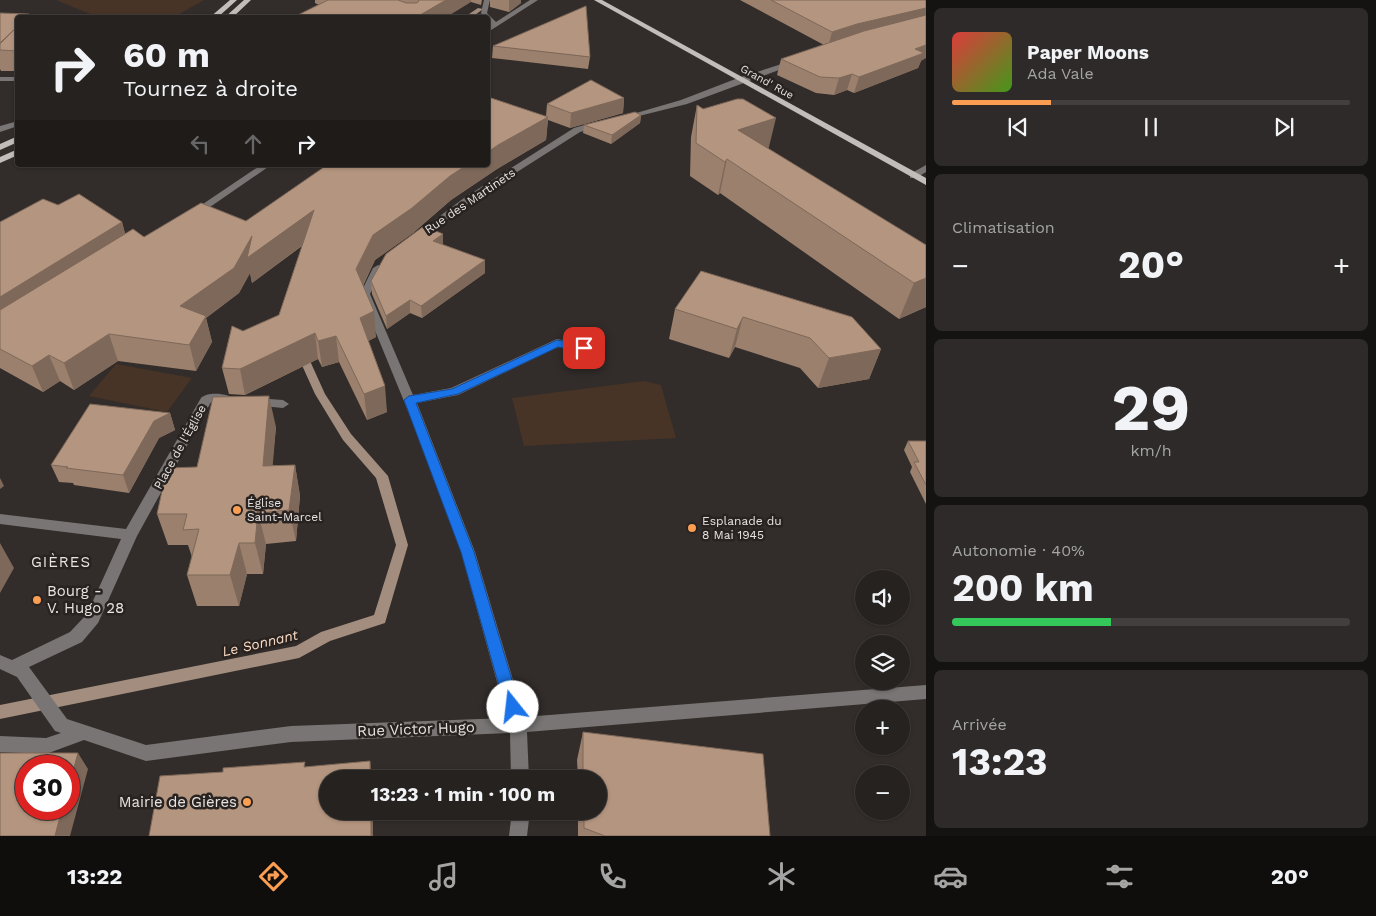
<!DOCTYPE html>
<html lang="fr">
<head>
<meta charset="utf-8">
<style>
	body { margin:0; font-family:"Work Sans",sans-serif; background:#2e2a29; color:#f1f3f6; height:100vh; display:flex; flex-direction:column; font-size:19px; white-space:nowrap }
	* { box-sizing:border-box; margin:0 }
	p { font-size:16px; color:#a4a4a5 }
	.icon { flex:none; width:28px; height:28px; fill:none; stroke:currentColor; stroke-width:2; stroke-linecap:round; stroke-linejoin:round }
	.map { position:relative; flex:1; overflow:hidden }
	.details { display:flex; flex-direction:column; gap:8px; padding:8px; background:#151312; width:450px }
	.details>* { flex:none }
	.guide { position:absolute; left:15px; top:15px; width:475px; height:152px; border-radius:5px; box-shadow:0 1px 4px #0004,0 0 0 1px #423f3e; background:#262220; color:#f1f3f6; overflow:hidden }
	.fabs { position:absolute; left:855px; top:570px; display:grid; gap:10px }
	.fabs a { display:grid; place-items:center; width:55px; height:55px; border-radius:50%; background:#262220; box-shadow:0 1px 4px #0004,0 0 0 1px #423f3e; font-size:25px }
	.speed { position:absolute; left:15px; top:755px; display:flex; gap:10px; font-size:25px; font-weight:700; text-align:center }
	.speed>* { display:grid; place-content:center; width:65px; height:65px; border-radius:50%; background:#262220; box-shadow:0 1px 4px #0004,0 0 0 1px #423f3e; line-height:1 }
	.speed .limit { border:8px solid #d22; background:#fff; color:#111 }
	.pin { position:absolute; display:grid; place-items:center; width:42px; height:42px; color:#fff; margin:-21px; border-radius:10px; box-shadow:0 2px 8px #0006 }
	.me { position:absolute; width:55px; margin:-28px; rotate:344deg; stroke-linejoin:round; filter:drop-shadow(0 0 4px #0008) }
	.turn { display:flex; align-items:center; gap:18px; height:105px; padding:0 25px; font-size:22px }
	.turn .icon { width:65px; height:65px; stroke-width:2.5 }
	.turn b { display:block; font-size:35px; line-height:42px }
	.lanes { display:flex; align-items:center; height:48px; padding:0 25px; background:#0003; justify-content:center; gap:25px; direction:ltr }
	.lanes .off { opacity:.35 }
	.big { font-size:38px; font-weight:700; line-height:1.1 }
	.details .card { flex:1; display:flex; flex-direction:column; justify-content:center; gap:8px; min-width:0; padding:0 18px; border-radius:8px; background:#2e2a29 }
	.details .dial { align-items:center; gap:0 }
	.dial b { font-size:65px; line-height:1 }
	.song { display:flex; align-items:center; gap:15px }
	.cover { width:60px; height:60px; border-radius:8px; background:linear-gradient(135deg,hsl(0 70% 55%),hsl(100 70% 35%)) }
	.played { height:5px; border-radius:2px; background:linear-gradient(90deg,#fb9e52 25%,#423f3e 25%) }
	.keys { display:flex; justify-content:space-around; direction:ltr }
	.heat { display:flex; justify-content:space-between; align-items:center; font-size:28px; direction:ltr }
	.charge { height:8px; border-radius:4px; background:linear-gradient(90deg,#34c759 40%,#423f3e 0) }
	.trip { position:absolute; left:319px; top:770px; width:288px; height:50px; border-radius:25px; background:#262220; box-shadow:0 1px 4px #0004,0 0 0 1px #423f3e; font-weight:700; line-height:50px; text-align:center }
	.dock { display:flex; height:80px; justify-content:space-around; align-items:center; background:#0f0e0d; color:#a4a4a5 }
	.dock .icon { width:35px; height:35px }
	.dock .on { color:#fb9e52 }
	.dock b { font-size:22px; color:#f1f3f6 }
	main { display:flex; flex:1; min-height:0 }
	.map>svg:first-child { display:block }
</style>
</head>
<body>
<main>
<div class="map">
<svg width="926" height="836" viewBox="0 0 926 836">
	<rect width="100%" height="100%" fill="#322d2a"/>
	<path fill="#473426" d="M56,0H204L174,17L100,18Z
		M116,364L192,378L167,412L89,396Z
		M644,381L661,385L676,438L524,446L512,398Z"/>
	<g fill="none" stroke-linecap="round" stroke-linejoin="round">
		<path fill="#a28d7e" fill-rule="evenodd" d="M478,8L483,9L471,18H463Z
			M301,349L306,352L325,394L351,434L388,476L408,545L385,623L330,641L299,658L0,719V705L296,646L321,632L374,615L396,545L376,478L343,440L315,394L296,352Z"/>
		<path fill="#787574" fill-rule="evenodd" d="M484,0H490L487,13L496,22L530,0H538L488,32V27L491,25L488,21V18H484L481,13Z
			M791,61L798,63L687,104L623,120L619,118L681,100L738,78Z
			M0,77H18V81H0Z
			M18,121V126L0,132V126Z
			M598,121L601,122V126L580,132L470,202L421,239H413L412,237L464,198L574,128Z
			M261,165H271L197,216H191V212Z
			M926,165V172L916,178H910V174Z
			M378,265L383,268L370,294L413,395L451,388L557,339L598,347L604,351L598,355L558,347L458,395L417,403L475,552L524,717L926,685V699L527,732L529,779H511L510,733L291,742L146,761L84,740L46,754L0,752V736L46,738L61,733L55,731L17,677L0,669V655L12,660L70,632L87,614L121,539L0,524V514L126,529L201,398C207,391 230,393 236,400L230,404L211,402L137,536L98,623L82,642L29,667L67,719L146,745L291,726L507,718L461,552L408,411L360,294L373,268Z
			M255,398L283,400L289,404L283,408L251,405L249,402L251,399Z
			M512,811H530L527,836H509Z"/>
		<path fill="#c2bdb9" fill-rule="evenodd" d="M230,0H237L217,18H209Z
			M244,0H251L232,18H224Z
			M594,0H602L926,178V185Z
			M18,136V142L0,150V144Z
			M18,149V155L0,163V157Z"/>
	</g>
	<path fill="#9b806d" d="M315,0H482L481,5L471,2L319,5L315,3Z
		M490,0H521V3L509,12L490,7Z
		M740,0H926L921,61L918,68L854,93L847,90L834,95L816,93L777,75L781,59L824,45Z
		M0,13L18,18V71H1L0,69Z
		M493,46L590,57L588,69L492,58Z
		M624,98L623,113L570,128L548,120L546,140L497,169L451,200L413,233L375,260L363,286L376,337L368,341L387,412L367,420L339,362L322,367L318,359L245,395L229,394L222,368L243,331L279,315L302,246L252,283L250,273L239,293L206,318L212,342L196,371L118,361L74,390L60,381L43,392L0,368V222L58,205L122,222L125,234L144,237L246,221L546,116L547,104Z
		M697,105L926,245V307L899,319L720,193L718,195L690,176L691,137Z
		M641,115L640,123L611,144L583,133L584,125Z
		M443,234V245L485,260V273L422,318L410,313L387,329L372,294L371,281Z
		M701,271L881,349L869,379L818,388L800,368L735,347L729,358L669,339L675,309Z
		M170,413L175,430L159,438L129,493L74,485L73,483L59,482L51,465Z
		M276,427L272,465H295L300,496L296,541L266,544L263,574H247L239,606H197L187,575L192,557L188,545H168L157,514L197,467Z
		M908,441H926V504L910,472L912,467L904,450Z
		M583,732L770,836H578V811H598V779H578L577,760Z"/>
	<path fill="#7e6859" d="M446,0H471V2L445,18H415Z
		M509,0H521V3L509,12Z
		M926,8V22L828,47L832,32L857,24Z
		M926,45V58L921,61L918,68L854,93L859,77L915,49Z
		M852,74L847,90L834,95L839,78Z
		M624,98L623,113L570,128L571,113Z
		M641,115L640,123L611,144L612,135Z
		M548,117L546,140L497,169L451,200L413,233L375,260L358,295L356,269L373,235L450,176L467,165H488V152L498,145Z
		M776,118L768,151L738,130Z
		M727,159L720,193L718,195L725,162Z
		M314,210L317,234L252,283L250,273L239,293L206,318L212,342L196,371L180,306L252,236Z
		M122,222L129,247L0,330V297Z
		M443,234V246L433,241Z
		M485,260V273L422,318L421,306Z
		M926,278V307L899,319L914,283Z
		M410,300V313L387,329L386,316Z
		M374,311L376,337L363,344L360,318Z
		M743,317L735,347L729,358L737,329Z
		M315,333L318,359L245,395L240,369Z
		M109,334L118,361L74,390L64,363Z
		M336,336L339,362L322,367L318,341Z
		M881,349L869,379L818,388L829,358Z
		M49,355L60,381L43,392L32,366Z
		M385,386L387,412L367,420L364,394Z
		M269,396L276,427L270,497L263,466Z
		M170,413L175,430L159,438L129,493L123,475L154,421Z
		M295,465L300,496L296,541L289,510Z
		M0,478L4,486L0,489Z
		M258,513L266,544L263,574L255,543Z
		M0,543L14,568L0,593Z
		M239,543L247,574L239,606L230,575Z
		M78,753L88,769L70,836H55L62,809H69V786Z
		M370,761L372,779H370Z
		M371,811H373V836H371Z"/>
	<path fill="#b4957f" stroke="#7e6859" d="M328,0H398L406,3H417L419,1L418,0H446L415,18H292Z
		M771,0H926V8L857,24L832,32Z
		M586,6L590,57L493,46Z
		M0,13L29,14L26,18H18V26L1,42H0Z
		M926,15V45L915,49L924,53L859,77L852,74L839,78L820,77L781,59L864,31Z
		M18,26V51L0,50V44Z
		M591,80L624,98L571,113L547,104Z
		M488,97L548,117L498,145L488,152Z
		M737,99H743L776,118L738,130L926,245V278L914,283L727,159L725,162L696,143L697,105L703,109Z
		M635,112L641,115L612,135L584,125Z
		M327,165H467L450,176L412,208L373,235L356,269L374,311L360,318L385,386L364,394L336,336L318,341L315,333L240,369L222,368L232,326L243,331L279,315L314,210L247,258L252,236L234,268L180,306L206,316L189,345L109,334L64,363L49,355L32,366L0,349V310L133,229L144,237L201,203L246,221Z
		M79,194L122,222L0,297V222L43,199L58,205Z
		M424,226L443,234L433,241L485,260L421,306L410,300L386,316L371,281L386,254Z
		M701,271L852,317L881,349L829,358L810,338L743,317L737,329L675,309Z
		M269,396L263,466L295,465L289,510L258,513L255,543H239L230,575H187L199,529L183,530L187,514H157L167,468L197,467L213,397Z
		M90,404L170,413L154,421L123,475L66,468L68,467L51,465Z
		M908,441H926V485L914,462H919Z
		M583,732L763,754L770,836H605L584,828V811H598V779H583Z
		M0,753H78L69,786V766H26V809H62L55,836H0Z
		M370,761V779H328V811H371V836H149L160,776L223,772V768L305,762L304,767Z"/>
	<path fill="#1a73e8" stroke="#114b97" d="M557,340L584,345L590,348L584,352L558,347L458,394L416,403L474,552L520,707L518,712L513,714L507,712L505,707L461,552L404,400L409,396L452,389Z"/>
	<g fill="#fb9e52" stroke="#282320" stroke-width="2">
		<circle cx="237" cy="510" r="5"/>
		<circle cx="692" cy="528" r="5"/>
		<circle cx="37" cy="600" r="5"/>
		<circle cx="247" cy="802" r="5"/>
	</g>
	<g text-anchor="middle" dominant-baseline="central" stroke-width="5" stroke-linejoin="round" paint-order="stroke">
		<g font-size="11" fill="#e7e3e1" stroke="#282320">
			<text transform="translate(767 82) rotate(29)">Grand' Rue</text>
		</g>
		<g font-size="12" fill="#e7e3e1" stroke="#282320">
			<text transform="translate(470 201) rotate(-34)">Rue des Martinets</text>
			<text transform="translate(180 447) rotate(-61)">Place de l'Église</text>
		</g>
		<g font-size="12" fill="#e7e3e1" stroke="#282320" text-anchor="start">
			<text x="247" y="503">Église<tspan x="247" dy="14">Saint-Marcel</tspan></text>
			<text x="702" y="521">Esplanade du<tspan x="702" dy="14">8 Mai 1945</tspan></text>
		</g>
		<g font-size="14" font-style="italic" fill="#fad9c2" stroke="#282320">
			<text transform="translate(260 643) rotate(-13)">Le Sonnant</text>
		</g>
		<g font-size="15" letter-spacing="1" fill="#e7e3e1" stroke="#282320">
			<text x="61" y="562">GIÈRES</text>
		</g>
		<g font-size="15" fill="#e7e3e1" stroke="#282320" text-anchor="start">
			<text x="47" y="591">Bourg -<tspan x="47" dy="17">V. Hugo 28</tspan></text>
			<text x="237" y="802" text-anchor="end">Mairie de Gières</text>
		</g>
		<g font-size="15" fill="#e7e3e1" stroke="#282320">
			<text transform="translate(416 729) rotate(-2)">Rue Victor Hugo</text>
		</g>
	</g>
</svg>
<div class="fabs">
<a><svg class="icon" aria-label="sound" viewBox="0 0 24 24"><path d="M4 9h4l5-4v14l-5-4H4zM17 9q2 3 0 6"/></svg></a>
<a><svg class="icon" aria-label="layers" viewBox="0 0 24 24"><path d="M12 4l9 5-9 5-9-5zM3 14l9 5 9-5"/></svg></a>
<a>+</a>
<a>−</a>
</div>
<div class="speed"><div class="limit">30</div></div>
<div class="pin" style="left:584px;top:348px;background:#d93025"><svg class="icon" aria-label="arrive" viewBox="0 0 24 24"><path d="M6 21V4h12l-3 4 3 4H6"/></svg></div>
<svg class="me" style="left:513px;top:707px" viewBox="-20 -20 40 40"><circle r="19" fill="#fff"/><path d="M0-13L10 11 0 6-10 11z" fill="#1a73e8"/></svg>
<div class="trip">13:23 · 1 min · 100 m</div>
<div class="guide">
<div class="turn"><svg class="icon" aria-label="right" viewBox="0 0 24 24"><path d="M7 20v-9h11M14 6l5 5-5 5"/></svg><div><b>60 m</b>Tournez à droite</div></div>
<div class="lanes"><svg class="icon off" aria-label="left" viewBox="0 0 24 24"><path d="M17 20v-9H6M10 6l-5 5 5 5"/></svg><svg class="icon off" aria-label="ahead" viewBox="0 0 24 24"><path d="M12 20V5M6 11l6-6 6 6"/></svg><svg class="icon" aria-label="right" viewBox="0 0 24 24"><path d="M7 20v-9h11M14 6l5 5-5 5"/></svg></div>
</div>
</div>
<section class="details">
<div class="card">
<div class="song"><i class="cover"></i><div><b>Paper Moons</b><p>Ada Vale</p></div></div>
<div class="played"></div>
<div class="keys"><svg class="icon" aria-label="previous" viewBox="0 0 24 24"><path d="M18 5L8 12l10 7zM5 5v14"/></svg><svg class="icon" aria-label="pause" viewBox="0 0 24 24"><path d="M8 5v14M16 5v14"/></svg><svg class="icon" aria-label="next" viewBox="0 0 24 24"><path d="M6 5l10 7-10 7zM19 5v14"/></svg></div>
</div>
<div class="card"><p>Climatisation</p>
<div class="heat"><a>−</a><b class="big">20°</b><a>+</a></div>
</div>
<div class="card dial"><b>29</b><p>km/h</p></div>
<div class="card"><p>Autonomie · 40%</p><b class="big">200 km</b><div class="charge"></div></div>
<div class="card"><p>Arrivée</p><b class="big">13:23</b></div>
</section>
</main>
<nav class="dock">
<b>13:22</b>
<svg class="icon on" aria-label="directions" viewBox="0 0 24 24"><path d="M12 3l9 9-9 9-9-9zM9 14v-3h6M13 9l2 2-2 2"/></svg>
<svg class="icon" aria-label="music" viewBox="0 0 24 24"><path d="M9 18V5l10-2v13"/><circle cx="6" cy="18" r="3"/><circle cx="16" cy="16" r="3"/></svg>
<svg class="icon" aria-label="phone" viewBox="0 0 24 24"><path d="M5 4h4l2 5-3 2q2 4 5 5l2-3 5 2v4C11 20 4 13 5 4z"/></svg>
<svg class="icon" aria-label="climate" viewBox="0 0 24 24"><path d="M12 3v18M4 7l16 10M4 17L20 7"/></svg>
<svg class="icon" aria-label="car" viewBox="0 0 24 24"><path d="M5 17H2v-5l4-1 3-4h7l3 4 3 1v5h-3M9 17h6M6 11h13"/><circle cx="7" cy="17" r="2"/><circle cx="17" cy="17" r="2"/></svg>
<svg class="icon" aria-label="filters" viewBox="0 0 24 24"><path d="M4 7h16M4 17h16"/><circle cx="9" cy="7" r="2"/><circle cx="15" cy="17" r="2"/></svg>
<b>20°</b>
</nav>
</body>
</html>
